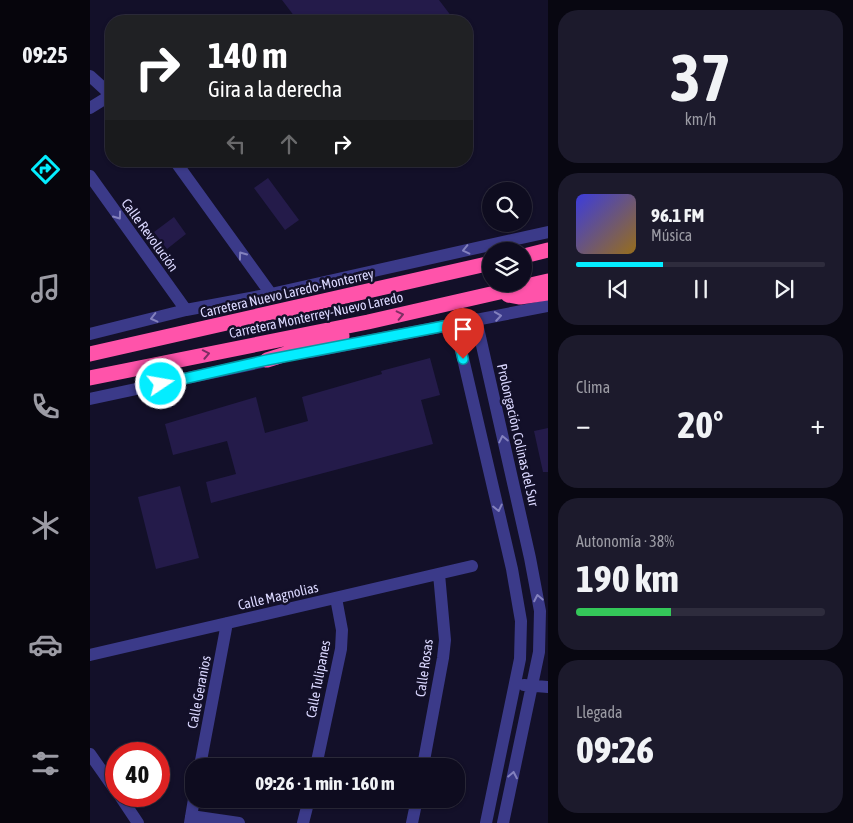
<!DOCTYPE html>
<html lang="es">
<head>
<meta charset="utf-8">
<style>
	body { margin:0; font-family:"Asap Condensed",sans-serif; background:#1c1a2c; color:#f1f3f6; height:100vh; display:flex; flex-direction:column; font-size:19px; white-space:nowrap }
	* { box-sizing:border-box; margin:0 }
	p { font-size:16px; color:#9b9ba4 }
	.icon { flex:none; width:28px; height:28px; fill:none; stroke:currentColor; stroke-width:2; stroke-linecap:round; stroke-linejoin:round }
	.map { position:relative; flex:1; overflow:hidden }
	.panel { display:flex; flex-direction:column; gap:10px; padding:10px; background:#080711; width:305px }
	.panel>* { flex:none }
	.top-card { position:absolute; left:15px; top:15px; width:368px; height:152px; border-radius:20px; box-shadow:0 1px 4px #0004,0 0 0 1px #2e2c3d; background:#202124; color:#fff; overflow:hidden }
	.fabs { position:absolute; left:392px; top:182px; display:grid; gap:10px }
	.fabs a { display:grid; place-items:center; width:50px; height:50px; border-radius:50%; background:#0e0c1f; box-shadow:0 1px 4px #0004,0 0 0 1px #2e2c3d; font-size:25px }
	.speed { position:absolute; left:15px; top:742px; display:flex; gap:10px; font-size:25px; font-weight:700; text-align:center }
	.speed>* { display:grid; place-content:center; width:65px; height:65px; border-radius:50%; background:#0e0c1f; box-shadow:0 1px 4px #0004,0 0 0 1px #2e2c3d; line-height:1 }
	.speed .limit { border:8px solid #d22; background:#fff; color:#111 }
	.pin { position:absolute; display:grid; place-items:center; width:42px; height:42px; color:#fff; margin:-51px -21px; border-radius:50% 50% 50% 0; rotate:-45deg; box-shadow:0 0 5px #0007 }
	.pin .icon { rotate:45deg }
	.me { position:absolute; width:55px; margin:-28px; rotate:78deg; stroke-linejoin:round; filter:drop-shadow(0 0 4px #0008) }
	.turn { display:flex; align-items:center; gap:18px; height:105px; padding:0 20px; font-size:22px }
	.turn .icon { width:65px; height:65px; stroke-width:2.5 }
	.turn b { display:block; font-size:35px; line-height:42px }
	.lanes { display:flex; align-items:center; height:48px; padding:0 20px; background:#0003; justify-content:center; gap:25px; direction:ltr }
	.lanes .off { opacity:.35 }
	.big { font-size:38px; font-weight:700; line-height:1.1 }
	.panel .tile { flex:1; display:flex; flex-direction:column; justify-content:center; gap:8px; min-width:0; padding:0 18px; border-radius:20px; background:#1c1a2c }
	.panel .dial { align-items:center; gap:0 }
	.dial b { font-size:65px; line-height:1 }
	.song { display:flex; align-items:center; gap:15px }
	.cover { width:60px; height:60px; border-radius:8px; background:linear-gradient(135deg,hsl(240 70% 55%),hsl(40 70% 35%)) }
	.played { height:5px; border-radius:2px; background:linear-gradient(90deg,#04edff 35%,#2e2c3d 35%) }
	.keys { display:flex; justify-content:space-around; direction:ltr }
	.heat { display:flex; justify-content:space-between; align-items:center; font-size:28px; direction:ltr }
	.charge { height:8px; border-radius:4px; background:linear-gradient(90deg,#34c759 38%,#2e2c3d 0) }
	.trip { position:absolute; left:95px; top:758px; width:280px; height:50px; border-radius:20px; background:#0e0c1f; box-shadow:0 1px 4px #0004,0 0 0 1px #2e2c3d; font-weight:700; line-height:50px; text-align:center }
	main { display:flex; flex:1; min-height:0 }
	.tab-bar { display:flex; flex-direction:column; width:90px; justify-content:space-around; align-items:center; background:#06050c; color:#9b9ba4 }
	.tab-bar .icon { width:35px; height:35px }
	.tab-bar .on { color:#04edff }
	.tab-bar b { font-size:22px; color:#f1f3f6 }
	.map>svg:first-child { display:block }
</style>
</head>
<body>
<main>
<nav class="tab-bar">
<b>09:25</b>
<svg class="icon on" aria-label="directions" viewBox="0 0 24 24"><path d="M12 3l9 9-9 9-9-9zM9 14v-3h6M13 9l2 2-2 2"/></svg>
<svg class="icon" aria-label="music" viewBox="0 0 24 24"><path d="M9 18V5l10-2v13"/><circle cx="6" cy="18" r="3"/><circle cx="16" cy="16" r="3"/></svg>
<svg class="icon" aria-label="phone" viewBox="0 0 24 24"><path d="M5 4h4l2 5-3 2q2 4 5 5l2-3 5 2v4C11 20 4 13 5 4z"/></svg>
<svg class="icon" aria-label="climate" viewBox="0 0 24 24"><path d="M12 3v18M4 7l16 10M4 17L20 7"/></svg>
<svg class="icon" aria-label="car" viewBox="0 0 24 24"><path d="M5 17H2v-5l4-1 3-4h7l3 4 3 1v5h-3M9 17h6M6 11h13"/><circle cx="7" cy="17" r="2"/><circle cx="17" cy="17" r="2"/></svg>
<svg class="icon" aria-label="filters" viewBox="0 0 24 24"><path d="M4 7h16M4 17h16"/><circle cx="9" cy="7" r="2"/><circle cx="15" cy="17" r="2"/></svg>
</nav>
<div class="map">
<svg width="458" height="823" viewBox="0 0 458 823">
	<rect width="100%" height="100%" fill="#131029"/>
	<path fill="#241b4a" d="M192,0H349L365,21H208Z
		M178,178L209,220L195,230L164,188Z
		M84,217L96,234L77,249L64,232Z
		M340,358L350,395L331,400L343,444L121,503L116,482L146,474L137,441L83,455L75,424L166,397L175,433L218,421L212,397L292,374L291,371Z
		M458,428V472H453L444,431Z
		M90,486L109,558L66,569L48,497Z"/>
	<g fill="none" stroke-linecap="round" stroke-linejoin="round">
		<path stroke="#3b3a89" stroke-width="12" d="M0,76L21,95
			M0,108L21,95
			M85,161L181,294
			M0,176L96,310
			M386,319L440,558L450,611L449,652L413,823
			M365,324L422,569L431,621L430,659L396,823
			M0,334L96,310L181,294L458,232
			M220,352L458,306
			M0,399L186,359
			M0,655L382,566
			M434,685L458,687
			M0,754L26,791
			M110,766L137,623
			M226,766L251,649L252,630L246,598
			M333,766L353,658L355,640L349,574
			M30,796L48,823
			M101,816L149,823
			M100,823L104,799
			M213,823L219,799
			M322,823L327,799"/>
		<path stroke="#ff53aa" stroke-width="15" d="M434,256L458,250
			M418,295L430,297L458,293
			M0,354L401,263
			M177,360L252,336
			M0,378L278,322L458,281"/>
	</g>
	<defs><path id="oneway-chevron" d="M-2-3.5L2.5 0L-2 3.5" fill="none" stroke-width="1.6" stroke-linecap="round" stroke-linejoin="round" transform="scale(1.25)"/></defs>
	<g stroke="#8381be">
		<use href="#oneway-chevron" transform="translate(28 216) rotate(54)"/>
		<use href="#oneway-chevron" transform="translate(376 250) rotate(167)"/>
		<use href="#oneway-chevron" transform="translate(152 255) rotate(-126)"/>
		<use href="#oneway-chevron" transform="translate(408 316) rotate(-9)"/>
		<use href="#oneway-chevron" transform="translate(64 318) rotate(166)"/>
		<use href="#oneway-chevron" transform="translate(413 439) rotate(-102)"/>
		<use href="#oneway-chevron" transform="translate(408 508) rotate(77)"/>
		<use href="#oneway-chevron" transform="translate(448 598) rotate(-101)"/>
		<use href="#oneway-chevron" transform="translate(423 775) rotate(-79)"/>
	</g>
	<g stroke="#7d2e63">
		<use href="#oneway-chevron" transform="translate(310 315) rotate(-13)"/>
		<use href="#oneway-chevron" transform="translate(116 354) rotate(-11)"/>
	</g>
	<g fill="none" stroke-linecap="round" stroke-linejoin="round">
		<defs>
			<path id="route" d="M71,384L177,360L365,324L373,359"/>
		</defs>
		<use href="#route" stroke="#039aa6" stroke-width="12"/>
		<use href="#route" stroke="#04edff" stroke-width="9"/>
	</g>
	<g text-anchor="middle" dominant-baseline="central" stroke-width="5" stroke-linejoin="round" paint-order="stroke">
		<g font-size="14" fill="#dbd8ff" stroke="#131029">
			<text transform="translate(60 235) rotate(54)">Calle Revolución</text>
			<text transform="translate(197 293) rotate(-13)">Carretera Nuevo Laredo-Monterrey</text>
			<text transform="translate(226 315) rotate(-12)">Carretera Monterrey-Nuevo Laredo</text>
			<text transform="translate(428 435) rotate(77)">Prolongación Colinas del Sur</text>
			<text transform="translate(188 596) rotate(-13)">Calle Magnolias</text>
			<text transform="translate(334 668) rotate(-82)">Calle Rosas</text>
			<text transform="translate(228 679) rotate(-79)">Calle Tulipanes</text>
			<text transform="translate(109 692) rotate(-79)">Calle Geranios</text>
		</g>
	</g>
</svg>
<div class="fabs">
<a><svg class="icon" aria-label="search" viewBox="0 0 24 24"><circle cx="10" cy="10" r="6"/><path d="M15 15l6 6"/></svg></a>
<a><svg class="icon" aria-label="layers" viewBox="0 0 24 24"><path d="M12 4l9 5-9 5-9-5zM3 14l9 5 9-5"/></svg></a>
</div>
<div class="speed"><div class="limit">40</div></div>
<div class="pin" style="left:373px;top:359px;background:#d93025"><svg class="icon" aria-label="arrive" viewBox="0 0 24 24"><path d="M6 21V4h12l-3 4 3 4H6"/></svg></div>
<svg class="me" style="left:71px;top:384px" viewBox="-20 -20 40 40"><circle r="17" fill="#04edff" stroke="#fff" stroke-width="3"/><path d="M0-11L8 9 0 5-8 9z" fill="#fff"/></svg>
<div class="trip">09:26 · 1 min · 160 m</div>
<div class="top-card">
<div class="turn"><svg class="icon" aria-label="right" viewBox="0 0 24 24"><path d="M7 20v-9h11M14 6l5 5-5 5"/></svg><div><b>140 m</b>Gira a la derecha</div></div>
<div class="lanes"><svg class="icon off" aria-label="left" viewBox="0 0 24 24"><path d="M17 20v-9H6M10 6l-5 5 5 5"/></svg><svg class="icon off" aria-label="ahead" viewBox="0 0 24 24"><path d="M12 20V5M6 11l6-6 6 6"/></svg><svg class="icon" aria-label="right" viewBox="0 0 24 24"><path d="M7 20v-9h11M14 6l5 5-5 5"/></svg></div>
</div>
</div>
<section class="panel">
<div class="tile dial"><b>37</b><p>km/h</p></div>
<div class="tile">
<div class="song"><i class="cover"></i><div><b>96.1 FM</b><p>Música</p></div></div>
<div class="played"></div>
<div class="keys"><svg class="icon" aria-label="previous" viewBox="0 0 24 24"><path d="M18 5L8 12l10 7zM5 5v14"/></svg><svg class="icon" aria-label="pause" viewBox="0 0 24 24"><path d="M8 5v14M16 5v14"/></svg><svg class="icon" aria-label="next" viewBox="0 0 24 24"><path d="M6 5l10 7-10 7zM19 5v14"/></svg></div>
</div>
<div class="tile"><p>Clima</p>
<div class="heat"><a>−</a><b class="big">20°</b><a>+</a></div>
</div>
<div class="tile"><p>Autonomía · 38%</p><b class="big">190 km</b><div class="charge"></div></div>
<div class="tile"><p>Llegada</p><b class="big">09:26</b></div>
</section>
</main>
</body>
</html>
